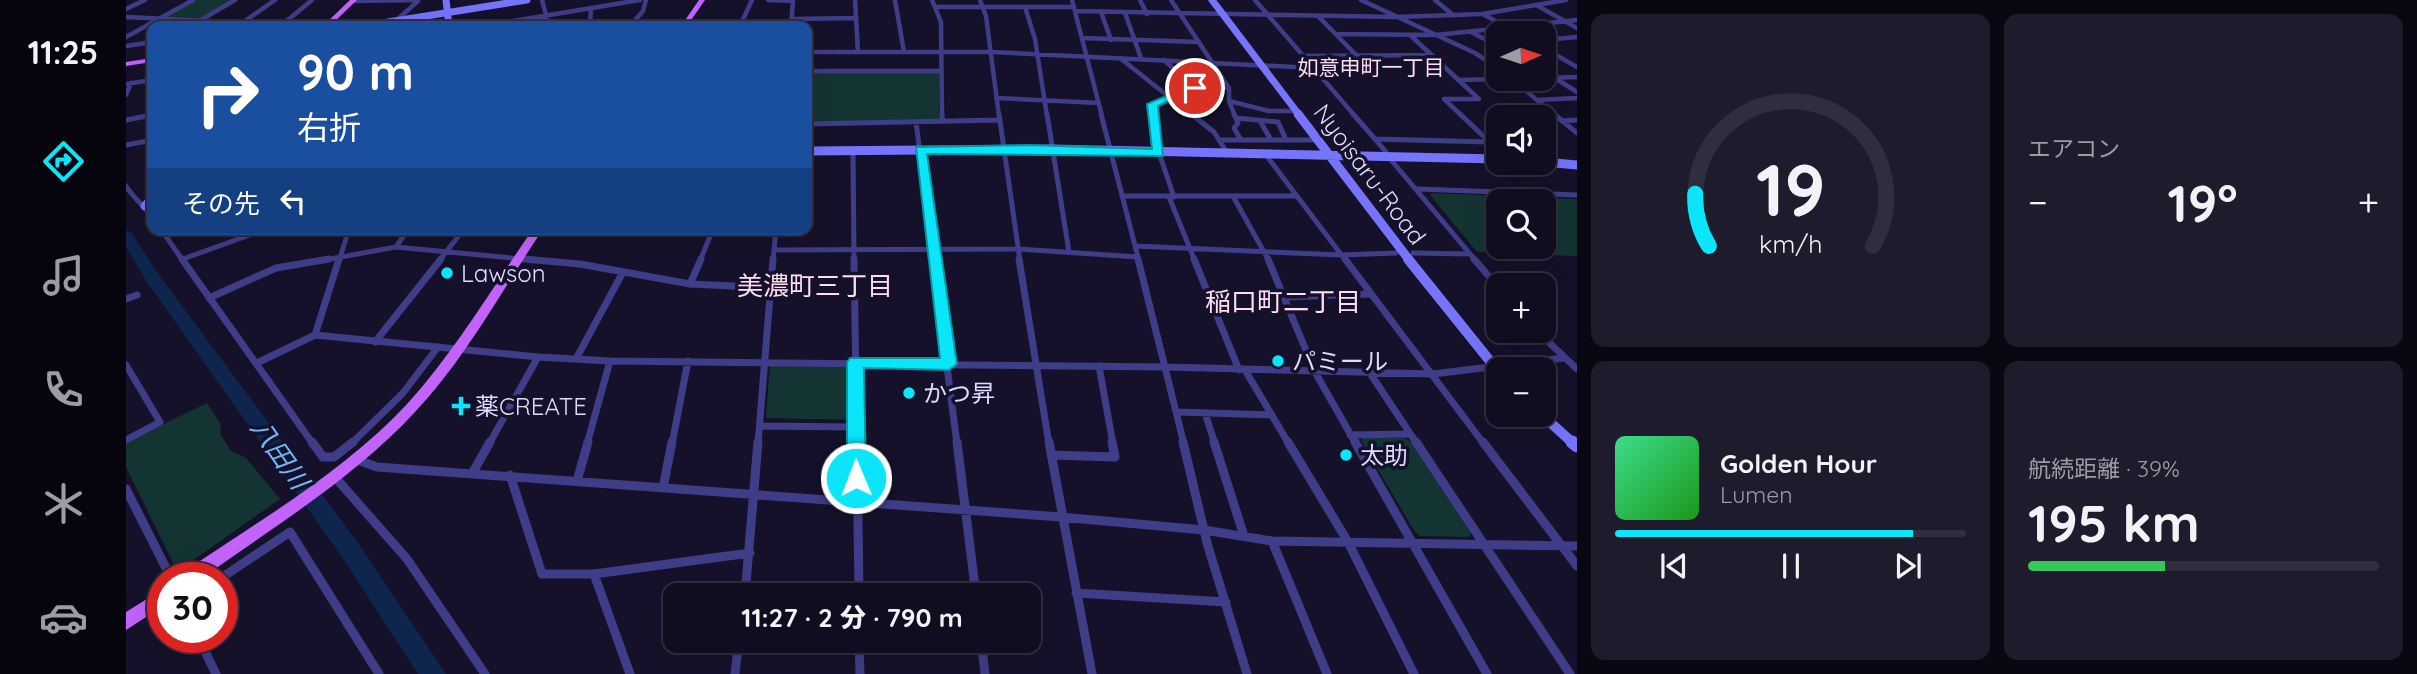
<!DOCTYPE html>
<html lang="ja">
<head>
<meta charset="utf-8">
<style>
	body { margin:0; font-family:Quicksand,"Noto Sans JP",sans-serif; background:#1e1b2d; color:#f1f3f6; height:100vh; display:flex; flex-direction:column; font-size:26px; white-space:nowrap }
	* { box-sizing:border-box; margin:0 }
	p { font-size:23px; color:#9c9ca5 }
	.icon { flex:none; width:38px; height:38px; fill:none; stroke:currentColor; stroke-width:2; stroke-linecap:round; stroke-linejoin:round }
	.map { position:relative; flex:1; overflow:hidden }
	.side { display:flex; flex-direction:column; gap:14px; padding:14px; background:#090712; width:840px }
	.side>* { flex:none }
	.hud { position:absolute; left:21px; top:21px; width:665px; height:214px; border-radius:14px; box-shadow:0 7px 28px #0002,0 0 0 2px #302d3e; background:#1a4fa0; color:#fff; overflow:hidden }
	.needle { width:46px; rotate:87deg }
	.tools { position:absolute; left:1360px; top:21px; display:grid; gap:14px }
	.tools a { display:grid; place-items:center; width:70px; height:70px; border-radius:14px; background:#100d20; box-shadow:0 7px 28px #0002,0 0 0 2px #302d3e; font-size:35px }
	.speed { position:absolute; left:21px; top:562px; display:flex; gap:14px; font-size:35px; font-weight:700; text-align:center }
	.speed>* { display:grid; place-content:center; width:91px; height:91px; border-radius:50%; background:#100d20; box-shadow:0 7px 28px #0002,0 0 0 2px #302d3e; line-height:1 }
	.speed .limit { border:10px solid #d22; background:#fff; color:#111 }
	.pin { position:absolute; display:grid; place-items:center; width:60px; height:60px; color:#fff; margin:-30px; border:4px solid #fff; border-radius:50%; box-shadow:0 2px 7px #0007 }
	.me { position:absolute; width:77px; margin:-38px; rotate:359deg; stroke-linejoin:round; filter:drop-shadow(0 0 5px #0008) }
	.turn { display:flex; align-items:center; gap:24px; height:147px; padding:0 35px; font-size:32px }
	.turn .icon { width:91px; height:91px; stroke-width:2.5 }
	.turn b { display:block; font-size:49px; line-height:60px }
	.then { display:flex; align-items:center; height:66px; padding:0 35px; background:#0003; gap:14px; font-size:26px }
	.big { font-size:52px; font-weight:800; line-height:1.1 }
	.side .widget { flex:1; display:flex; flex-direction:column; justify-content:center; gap:10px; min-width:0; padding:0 24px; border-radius:14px; background:#1e1b2d }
	.side .dial { align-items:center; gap:0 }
	.dial svg { height:182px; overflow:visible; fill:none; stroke:#302d3e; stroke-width:7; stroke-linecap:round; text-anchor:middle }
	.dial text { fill:#f1f3f6; stroke:none }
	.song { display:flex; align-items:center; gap:21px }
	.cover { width:84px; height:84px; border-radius:10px; background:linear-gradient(135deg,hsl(150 70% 55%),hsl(120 70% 35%)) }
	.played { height:7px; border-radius:4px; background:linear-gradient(90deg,#0be5fa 85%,#302d3e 85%) }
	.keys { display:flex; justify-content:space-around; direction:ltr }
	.heat { display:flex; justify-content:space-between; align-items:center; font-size:38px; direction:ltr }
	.charge { height:10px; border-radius:5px; background:linear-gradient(90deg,#34c759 39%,#302d3e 0) }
	.side .tiles { flex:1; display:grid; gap:14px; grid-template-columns:repeat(2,1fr) }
	.trip { position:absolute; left:537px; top:583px; width:378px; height:70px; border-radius:14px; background:#100d20; box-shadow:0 7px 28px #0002,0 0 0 2px #302d3e; font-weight:800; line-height:70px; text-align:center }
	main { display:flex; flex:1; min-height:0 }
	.tab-bar { display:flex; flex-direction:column; width:126px; justify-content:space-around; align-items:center; background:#06050d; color:#9c9ca5 }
	.tab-bar .icon { width:49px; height:49px }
	.tab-bar .selected { color:#0be5fa }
	.tab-bar b { font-size:32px; color:#f1f3f6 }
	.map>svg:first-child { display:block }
</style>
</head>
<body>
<main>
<nav class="tab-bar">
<b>11:25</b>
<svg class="icon selected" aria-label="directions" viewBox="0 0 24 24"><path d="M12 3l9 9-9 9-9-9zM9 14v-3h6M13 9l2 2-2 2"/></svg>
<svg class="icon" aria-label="music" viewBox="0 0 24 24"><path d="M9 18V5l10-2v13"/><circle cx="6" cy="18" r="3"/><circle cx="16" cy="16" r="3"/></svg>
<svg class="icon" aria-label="phone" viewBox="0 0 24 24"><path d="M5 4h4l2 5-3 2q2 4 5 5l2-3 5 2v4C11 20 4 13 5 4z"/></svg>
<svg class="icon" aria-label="climate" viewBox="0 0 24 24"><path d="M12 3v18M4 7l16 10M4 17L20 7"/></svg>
<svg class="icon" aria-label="car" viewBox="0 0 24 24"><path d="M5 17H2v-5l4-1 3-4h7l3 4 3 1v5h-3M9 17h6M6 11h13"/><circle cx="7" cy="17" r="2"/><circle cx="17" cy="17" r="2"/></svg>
</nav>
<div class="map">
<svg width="1451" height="674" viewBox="0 0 1451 674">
	<rect width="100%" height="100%" fill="#15112a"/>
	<path fill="#143433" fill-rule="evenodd" d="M70,0H105L74,18L40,17Z
		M810,72L813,73V119L681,122V73Z
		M1306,193L1451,199V256L1351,252L1304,195ZM1372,201H1418V247H1372Z
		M644,363L726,365V420L640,418Z
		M81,403L95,425L94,434L105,451L120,458L154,499L56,568L50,569L0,467V442Z
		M1237,438H1278L1284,441L1345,533L1343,537L1294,536L1289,532L1235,441Z"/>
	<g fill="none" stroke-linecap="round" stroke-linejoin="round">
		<path fill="#0e264d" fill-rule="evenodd" d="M0,230L5,232L33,275L232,543L320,674H292L216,557L21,282L0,247Z"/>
		<path stroke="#403d88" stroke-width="4.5" d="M416,0L423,26
			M642,0L667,1
			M729,0L732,52
			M769,0L778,52
			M806,0L815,22L816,116
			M854,0L860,16L873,116
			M946,0L976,116
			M1014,0L1021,14
			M1045,0L1103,88V101L1109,116
			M1129,0L1229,116
			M1235,0L1349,53L1372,68
			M1309,0L1327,15
			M227,1L290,0
			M1412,6L1451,28
			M809,7H948
			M899,7L909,39L921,116
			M0,9L19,0
			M950,11L1271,17L1356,14L1440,0
			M975,12L985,40
			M999,13L1015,58
			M1357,14L1380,27
			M1192,16L1232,57
			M0,17L184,26
			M666,19L730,18
			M116,23L149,0
			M157,24L186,0
			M71,26L73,21L109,0
			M272,26L273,18L292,1
			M357,26L514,0
			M464,26L465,8
			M504,26L517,11L520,0
			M614,26L626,0
			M665,26L667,0
			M1345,32L1372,46
			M1210,34L1310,35L1451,20
			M1284,35L1353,99H1318L1336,116
			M0,37L67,0
			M956,38L1073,42
			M1418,40L1451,37
			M0,46L26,42
			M1418,48L1451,67
			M681,52H865L1188,68
			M1178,56L1306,55
			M994,58L1067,116
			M1038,60L1069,88
			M681,71H815
			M1418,71L1451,92
			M1418,78L1451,77
			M1386,79L1430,116
			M1332,80L1374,79
			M0,84L26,80
			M0,95L5,83
			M870,98L973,103
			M1411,100L1451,98
			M1103,101L1143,111H1170
			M23,116L26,115
			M1028,116L1026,104L1069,88H1103"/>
		<path stroke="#403d88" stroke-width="5" d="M816,114V121
			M873,114L894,261
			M921,114L943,252
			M975,114L1013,261
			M1027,114L1033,153L1048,197
			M1065,114L1088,132L1102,154
			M1108,114L1112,123L1108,128L1115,140
			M1227,114L1249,139L1363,142
			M1334,114L1372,150
			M1428,114L1451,133
			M1110,118L1152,122L1160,140
			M0,120L26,115
			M1134,121L1145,140
			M1436,121L1451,120
			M790,122L808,261
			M681,124L873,120
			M1249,139L1260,152
			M1093,140H1192
			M0,145L26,140
			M727,152L728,261
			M1140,155L1220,261
			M1266,161L1350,261
			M0,186C8,199 18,205 26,217
			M1292,189L1451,195
			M996,196H1171
			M1043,197L1069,261
			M1108,198L1143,261
			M35,229L57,261
			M1009,246L1215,255L1270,253
			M270,247L282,229
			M649,250L892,249L1012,257
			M1287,253L1344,254
			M57,259L140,229
			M193,261L270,247L417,261
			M213,261L223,229
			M313,261L338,229
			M574,261L587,229
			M647,261L650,229"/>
		<path stroke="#403d88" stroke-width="7" d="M56,259L187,444
			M398,259L454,264L564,284L646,288
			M728,259L731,444
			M807,259L831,444
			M893,259L923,444
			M1012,259L1058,444
			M1068,259L1113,370
			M1142,259L1189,372L1230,444
			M1219,259L1358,444
			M1348,259L1372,287
			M564,284L575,259
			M1158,297L1245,294
			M83,298L150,268L203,259
			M0,299L11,295
			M1411,331L1451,369
			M189,335L213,259
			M249,342L315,259
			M450,359L497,272
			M131,363L189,335L412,357L484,361L1040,367L1307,374L1438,358
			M0,365L34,422L0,440
			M973,366L987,444
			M1119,370L1163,444
			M1244,373L1291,444
			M1051,412L1146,415
			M1079,413L1089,444
			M634,426L729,427
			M1224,435L1284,434
			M225,444L277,393L312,347
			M363,444L412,357
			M461,444L484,361
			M546,444L562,361
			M632,444L647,259"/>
		<path stroke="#403d88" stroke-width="9" d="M186,442L197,457H208L227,442
			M731,442L733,595
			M831,442L850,595
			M923,442L966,674
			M1057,442L1081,543L1121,674
			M1088,442L1118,536
			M1162,442L1222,542L1288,674
			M1229,442L1361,674
			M1290,442L1444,674
			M1357,442L1451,566
			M925,455L989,457L986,442
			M229,459L251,467L935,517L1078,530L1146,541L1451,546
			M347,472L364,442
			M384,475L416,574H468L504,674
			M208,476L281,559L359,674
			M451,481L462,442
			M537,488L546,442
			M0,489L45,578
			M1146,541L1201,674
			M468,574L624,553
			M95,578L164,532L253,674
			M950,593L1100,602
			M619,595L632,442
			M72,637L90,674
			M733,640L734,674
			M855,640L859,674
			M609,674L613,640"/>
		<path stroke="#7674fc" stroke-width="7" d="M320,0L323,26
			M1086,0L1174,116
			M237,26L401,0"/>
		<path stroke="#7674fc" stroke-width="9" d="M1172,114L1284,261
			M681,151L926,149L1372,159
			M1418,162L1451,165
			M19,206L26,199"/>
		<path stroke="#7674fc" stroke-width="10" d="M1282,259L1372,371
			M1416,415L1448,444"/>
		<path stroke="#7674fc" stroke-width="13" d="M1446,442L1451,446"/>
		<path fill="#c264fc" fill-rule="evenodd" d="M224,0H231L204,26H197Z
			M573,0H579L561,26H555Z
			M26,58V62L0,66V62Z
			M407,229H417C376,290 340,358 289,412C228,478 149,526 76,578H54L56,573C134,520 218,472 282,403C330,350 366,288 407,229Z
			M37,589V606L0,630V612Z"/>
	</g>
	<path fill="#0be5fa" stroke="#0795a2" stroke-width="2" d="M1065,85L1074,88L1032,106L1037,156L801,154L831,364L823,370L738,368L740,478L737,483L730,485L724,483L721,478V362L724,358H814L790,147L902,145L1026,149L1021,104Z"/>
	<g fill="#0be5fa" stroke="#15112a" stroke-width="2.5">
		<circle cx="321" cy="273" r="7"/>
		<circle cx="1152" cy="361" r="7"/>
		<circle cx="783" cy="393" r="7"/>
		<path d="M331.5 395.5h7v7h7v7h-7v7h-7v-7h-7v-7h7z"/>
		<circle cx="1220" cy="455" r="7"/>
	</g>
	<g text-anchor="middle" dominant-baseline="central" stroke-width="7" stroke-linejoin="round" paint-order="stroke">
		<g font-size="21" fill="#feddf3" stroke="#15112a">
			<text x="1245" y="67">如意申町一丁目</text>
		</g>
		<g font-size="24" fill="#dfdbfe" stroke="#15112a">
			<text transform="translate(1244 174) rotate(53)">Nyoisaru-Road</text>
		</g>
		<g font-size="24" fill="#dfdbfe" stroke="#15112a" text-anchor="start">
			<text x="335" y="273">Lawson</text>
			<text x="1166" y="361">パミール</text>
			<text x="797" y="393">かつ昇</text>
			<text x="349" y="406">薬CREATE</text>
			<text x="1234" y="455">太助</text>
		</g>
		<g font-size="26" fill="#feddf3" stroke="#15112a">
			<text x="689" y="285">美濃町三丁目</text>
			<text x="1157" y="301">稲口町二丁目</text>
		</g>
		<g font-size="26" font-style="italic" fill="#6bbafc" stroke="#15112a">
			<text transform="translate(154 454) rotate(55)">八田川</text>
		</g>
	</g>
</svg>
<div class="tools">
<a><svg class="needle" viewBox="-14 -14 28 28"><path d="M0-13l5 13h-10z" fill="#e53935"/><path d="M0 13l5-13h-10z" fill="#9c9ca5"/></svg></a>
<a><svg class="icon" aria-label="sound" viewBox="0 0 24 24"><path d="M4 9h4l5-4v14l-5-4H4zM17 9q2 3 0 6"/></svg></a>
<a><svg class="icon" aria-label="search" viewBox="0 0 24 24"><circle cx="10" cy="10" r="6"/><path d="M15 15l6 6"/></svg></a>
<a>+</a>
<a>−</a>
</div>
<div class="speed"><div class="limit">30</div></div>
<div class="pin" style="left:1069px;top:88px;background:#d93025"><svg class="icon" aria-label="arrive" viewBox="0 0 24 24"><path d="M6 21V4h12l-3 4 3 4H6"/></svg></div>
<svg class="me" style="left:730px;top:478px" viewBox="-20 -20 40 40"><circle r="17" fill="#0be5fa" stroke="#fff" stroke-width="3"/><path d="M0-11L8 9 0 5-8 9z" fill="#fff"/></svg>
<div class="trip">11:27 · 2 分 · 790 m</div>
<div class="hud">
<div class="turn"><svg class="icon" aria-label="right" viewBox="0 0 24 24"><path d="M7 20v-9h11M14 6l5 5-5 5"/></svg><div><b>90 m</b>右折</div></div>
<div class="then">その先<svg class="icon" aria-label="left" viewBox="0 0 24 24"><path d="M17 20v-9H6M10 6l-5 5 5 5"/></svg></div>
</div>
</div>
<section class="side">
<div class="tiles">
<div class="widget dial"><svg viewBox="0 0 100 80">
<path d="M14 69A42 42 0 1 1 86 69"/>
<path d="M14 69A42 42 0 0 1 8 46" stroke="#0be5fa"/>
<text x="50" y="56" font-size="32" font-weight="700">19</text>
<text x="50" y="72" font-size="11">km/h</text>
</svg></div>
<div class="widget"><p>エアコン</p>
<div class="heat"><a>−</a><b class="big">19°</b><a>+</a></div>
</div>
<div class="widget">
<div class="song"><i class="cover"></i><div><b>Golden Hour</b><p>Lumen</p></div></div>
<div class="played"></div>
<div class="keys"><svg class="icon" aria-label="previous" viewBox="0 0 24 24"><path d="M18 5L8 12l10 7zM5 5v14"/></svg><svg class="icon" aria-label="pause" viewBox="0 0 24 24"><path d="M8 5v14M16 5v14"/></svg><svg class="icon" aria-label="next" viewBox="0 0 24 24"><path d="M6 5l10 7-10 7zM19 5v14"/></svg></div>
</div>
<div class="widget"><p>航続距離 · 39%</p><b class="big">195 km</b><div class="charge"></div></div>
</div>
</section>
</main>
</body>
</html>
